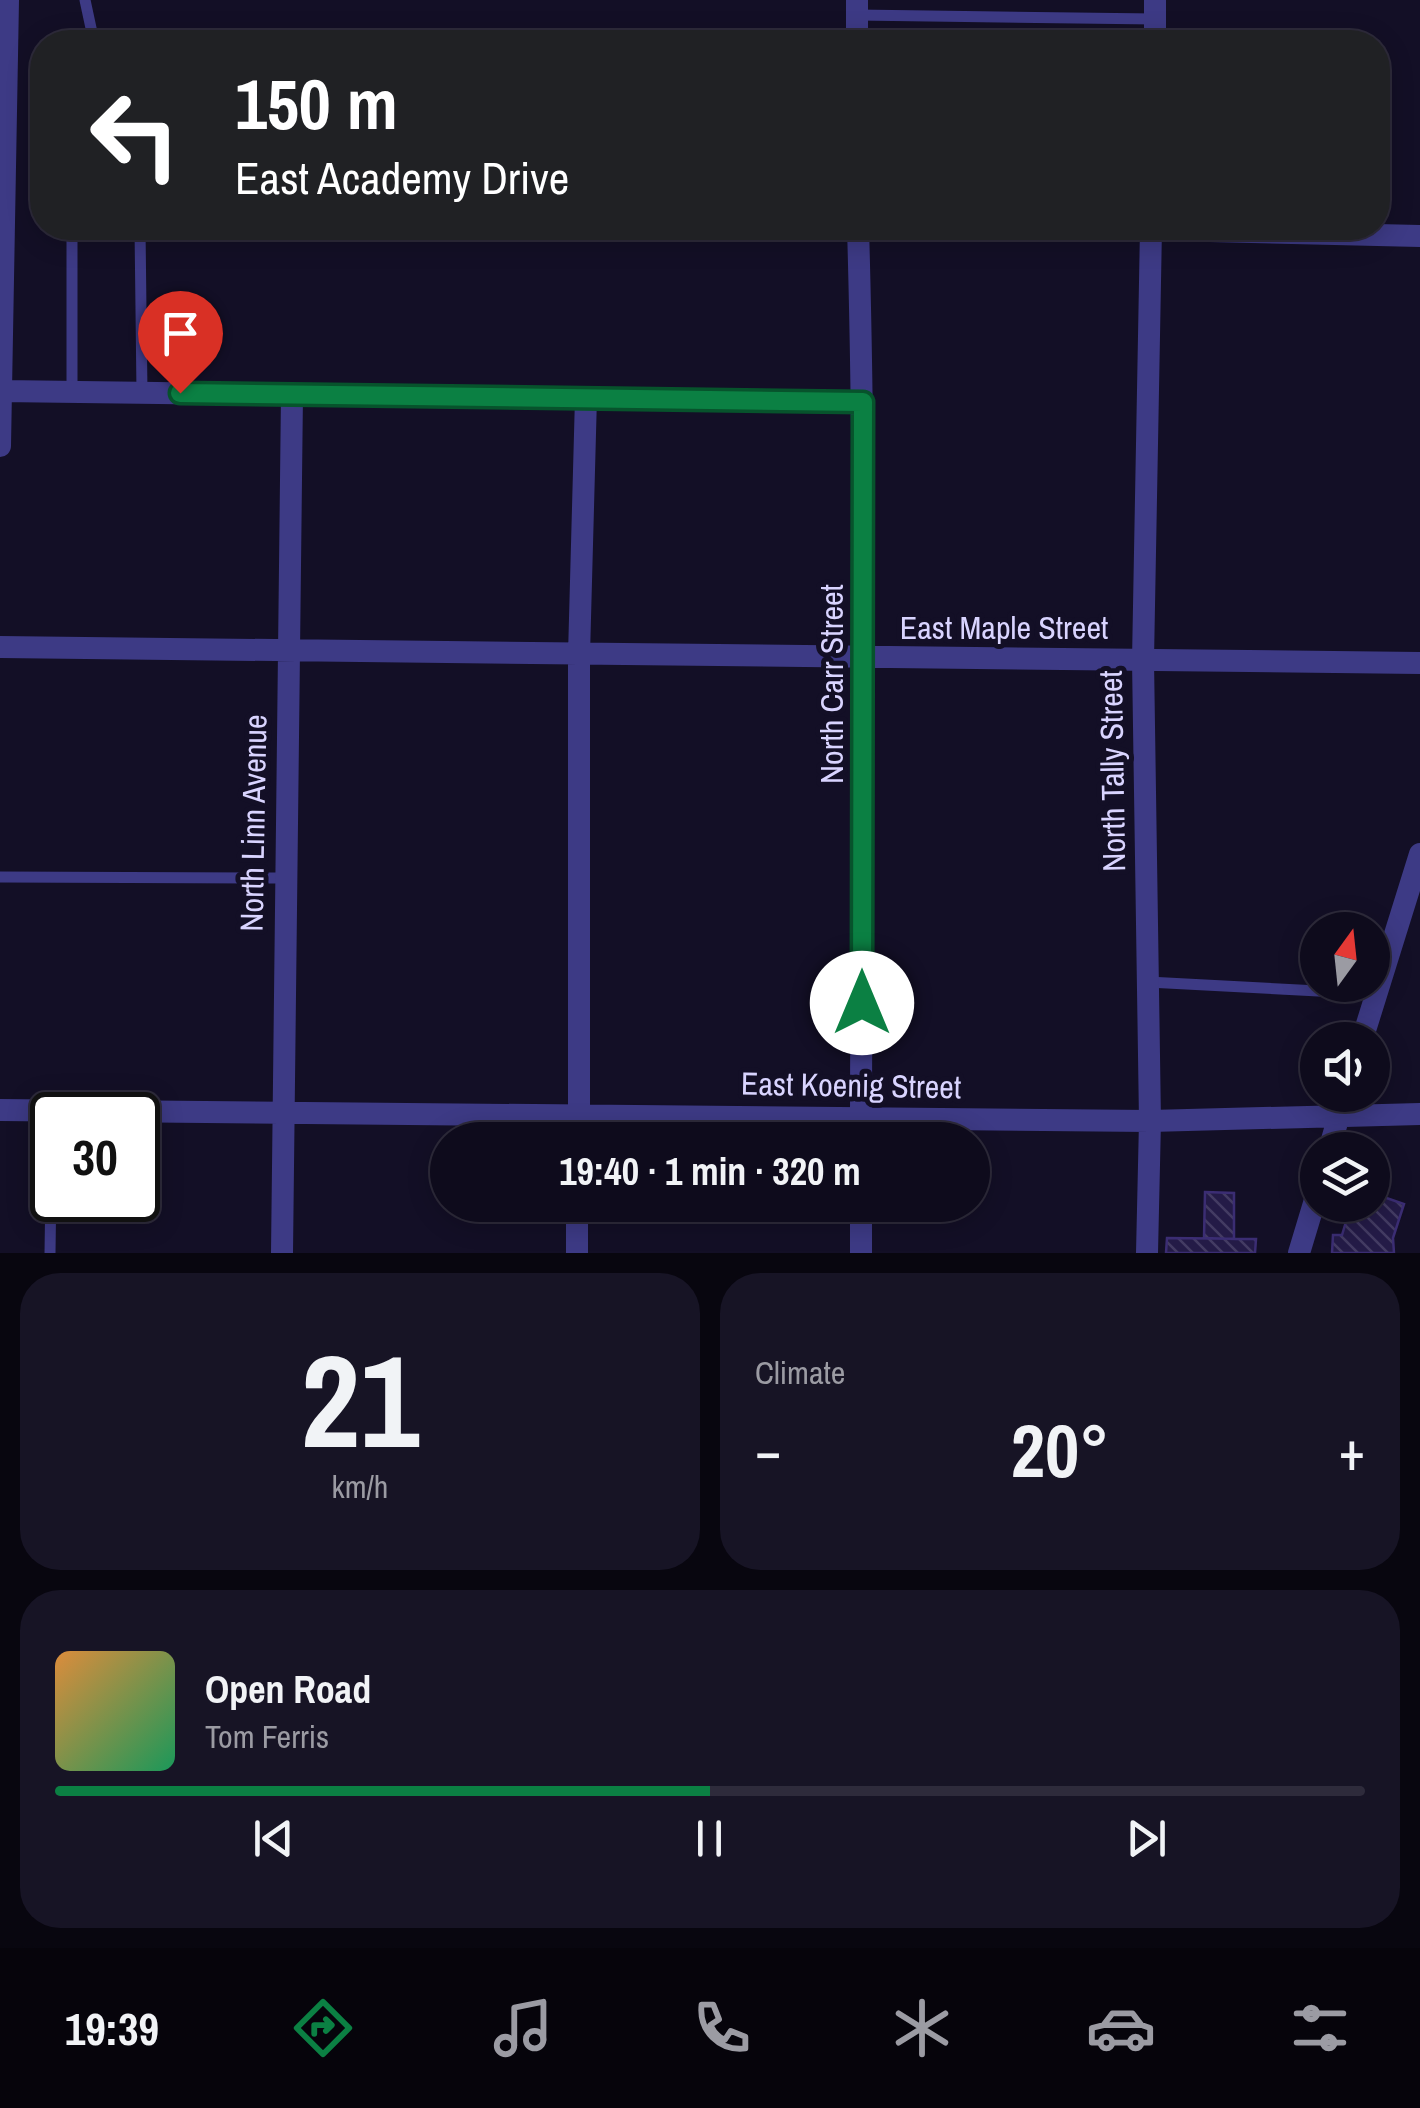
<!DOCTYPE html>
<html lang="en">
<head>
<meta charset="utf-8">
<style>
	body { margin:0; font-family:"Archivo Narrow",sans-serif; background:#171425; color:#f1f3f6; height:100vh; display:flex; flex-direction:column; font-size:38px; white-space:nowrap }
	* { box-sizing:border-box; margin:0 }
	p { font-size:32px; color:#9b9ba3 }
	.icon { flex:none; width:55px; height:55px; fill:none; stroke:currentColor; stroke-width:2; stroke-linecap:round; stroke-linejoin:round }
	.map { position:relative; height:1253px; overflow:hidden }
	.drawer { display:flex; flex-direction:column; gap:20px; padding:20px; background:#08060f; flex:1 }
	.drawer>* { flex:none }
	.top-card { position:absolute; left:30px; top:30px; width:1360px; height:210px; border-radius:40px; box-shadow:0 5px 25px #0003,0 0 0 2px #2e2b3b; background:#202124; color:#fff; overflow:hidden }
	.needle { width:65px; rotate:15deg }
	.controls { position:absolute; left:1300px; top:912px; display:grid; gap:20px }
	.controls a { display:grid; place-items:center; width:90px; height:90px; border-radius:50%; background:#0e0b1c; box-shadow:0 5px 25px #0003,0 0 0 2px #2e2b3b; font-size:50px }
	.speed { position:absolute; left:30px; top:1092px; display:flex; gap:20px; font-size:50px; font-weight:700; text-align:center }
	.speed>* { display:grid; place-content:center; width:130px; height:130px; border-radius:50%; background:#0e0b1c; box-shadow:0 5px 25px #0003,0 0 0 2px #2e2b3b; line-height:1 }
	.speed .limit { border:5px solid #111; border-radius:15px; background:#fff; color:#111 }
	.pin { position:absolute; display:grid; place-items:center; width:85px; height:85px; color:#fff; margin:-102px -42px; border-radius:50% 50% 50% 0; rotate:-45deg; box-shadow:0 0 10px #0007 }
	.pin .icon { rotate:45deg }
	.me { position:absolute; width:110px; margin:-55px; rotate:0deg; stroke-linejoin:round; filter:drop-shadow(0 0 8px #0008) }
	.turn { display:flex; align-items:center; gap:35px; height:210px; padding:0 40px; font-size:45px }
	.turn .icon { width:130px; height:130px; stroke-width:2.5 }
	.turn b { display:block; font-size:70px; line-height:85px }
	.big { font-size:75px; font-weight:700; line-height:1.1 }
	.drawer .tile { flex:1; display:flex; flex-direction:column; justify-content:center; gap:15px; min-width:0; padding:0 35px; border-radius:40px; background:#171425 }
	.drawer .dial { align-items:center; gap:0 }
	.dial b { font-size:130px; line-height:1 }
	.song { display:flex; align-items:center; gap:30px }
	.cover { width:120px; height:120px; border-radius:15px; background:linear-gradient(135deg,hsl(30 70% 55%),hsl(150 70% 35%)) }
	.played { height:10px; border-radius:5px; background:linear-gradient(90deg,#0b8043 50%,#2e2b3b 50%) }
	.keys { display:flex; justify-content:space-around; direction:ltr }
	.heat { display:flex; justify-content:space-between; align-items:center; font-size:55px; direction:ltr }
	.drawer .tiles { flex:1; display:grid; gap:20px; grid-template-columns:1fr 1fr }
	.tile:last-child { grid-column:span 2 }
	.trip { position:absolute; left:430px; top:1122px; width:560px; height:100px; border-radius:50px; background:#0e0b1c; box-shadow:0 5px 25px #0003,0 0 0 2px #2e2b3b; font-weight:700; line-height:100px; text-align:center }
	.dock { display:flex; height:160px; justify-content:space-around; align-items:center; background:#06040b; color:#9b9ba3 }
	.dock .icon { width:70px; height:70px }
	.dock .current { color:#0b8043 }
	.dock b { font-size:45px; color:#f1f3f6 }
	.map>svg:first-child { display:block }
</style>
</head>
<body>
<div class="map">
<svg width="1420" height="1253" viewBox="0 0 1420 1253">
	<defs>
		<pattern id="building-back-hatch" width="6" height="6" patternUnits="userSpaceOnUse" patternTransform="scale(2.5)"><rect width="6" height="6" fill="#241b47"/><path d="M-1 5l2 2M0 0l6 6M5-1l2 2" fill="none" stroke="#433b63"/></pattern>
	</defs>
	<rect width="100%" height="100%" fill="#130f26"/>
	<path fill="url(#building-back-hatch)" stroke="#3b2d73" stroke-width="2.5" d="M1205,1192L1234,1193V1239L1204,1238Z
		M1372,1193L1404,1204L1393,1238L1394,1253H1332L1333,1235H1342L1351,1205H1372Z
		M1167,1238L1256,1239L1255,1253H1166Z"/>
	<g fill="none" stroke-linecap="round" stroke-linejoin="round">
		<path stroke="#3d3a85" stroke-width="11" d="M85,0L94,42
			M857,15L1155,19
			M625,35L654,42
			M72,228V392
			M140,228L142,392
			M0,877L285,878
			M1148,982L1376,994
			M50,1253L52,1110"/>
		<path stroke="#3d3a85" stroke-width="22" d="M857,0V42
			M1155,42V0
			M858,228C867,532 861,836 861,1140
			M1085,228L1420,236
			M1,391L863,402
			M0,446L8,0
			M0,647L1420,663
			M1362,1040L1420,854
			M0,1110L1150,1121L1420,1114
			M579,1140V655L586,397
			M1329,1150L1345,1095
			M861,1205V1253
			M282,1253L292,394
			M577,1253V1205
			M1147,1253L1150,1121L1143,660L1151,228
			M1299,1253L1318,1190"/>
	</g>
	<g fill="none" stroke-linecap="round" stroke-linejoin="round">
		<defs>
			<path id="route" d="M180,393L863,402L862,1003"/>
		</defs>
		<use href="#route" stroke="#07532c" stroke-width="25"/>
		<use href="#route" stroke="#0b8043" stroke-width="18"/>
	</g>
	<g text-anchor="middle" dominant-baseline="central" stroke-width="10" stroke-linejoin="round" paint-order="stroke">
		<g font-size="32" fill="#d9d4ff" stroke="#130f26">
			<text x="1004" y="627">East Maple Street</text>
			<text transform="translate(831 684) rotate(-90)">North Carr Street</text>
			<text transform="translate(1112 771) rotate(-91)">North Tally Street</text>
			<text transform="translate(253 823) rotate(-89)">North Linn Avenue</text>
			<text transform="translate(851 1085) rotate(1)">East Koenig Street</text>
		</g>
	</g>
</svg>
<div class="controls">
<a><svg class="needle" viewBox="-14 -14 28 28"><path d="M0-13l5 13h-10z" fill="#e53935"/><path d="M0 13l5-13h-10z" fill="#9b9ba3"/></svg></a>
<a><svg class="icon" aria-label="sound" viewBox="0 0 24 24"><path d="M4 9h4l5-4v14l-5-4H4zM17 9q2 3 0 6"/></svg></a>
<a><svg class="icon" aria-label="layers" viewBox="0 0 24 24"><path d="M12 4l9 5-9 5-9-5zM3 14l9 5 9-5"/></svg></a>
</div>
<div class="speed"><div class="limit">30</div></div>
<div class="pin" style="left:180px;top:393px;background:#d93025"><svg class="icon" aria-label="arrive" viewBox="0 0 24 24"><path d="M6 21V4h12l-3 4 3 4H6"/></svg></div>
<svg class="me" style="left:862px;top:1003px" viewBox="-20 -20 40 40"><circle r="19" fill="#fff"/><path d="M0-13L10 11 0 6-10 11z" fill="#0b8043"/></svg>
<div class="trip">19:40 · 1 min · 320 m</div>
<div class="top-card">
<div class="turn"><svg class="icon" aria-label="left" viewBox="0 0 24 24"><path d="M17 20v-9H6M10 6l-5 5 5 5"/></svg><div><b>150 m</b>East Academy Drive</div></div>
</div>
</div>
<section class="drawer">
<div class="tiles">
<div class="tile dial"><b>21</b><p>km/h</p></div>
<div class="tile"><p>Climate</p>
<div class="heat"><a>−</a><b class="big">20°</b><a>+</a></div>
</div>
<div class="tile">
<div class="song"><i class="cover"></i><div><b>Open Road</b><p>Tom Ferris</p></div></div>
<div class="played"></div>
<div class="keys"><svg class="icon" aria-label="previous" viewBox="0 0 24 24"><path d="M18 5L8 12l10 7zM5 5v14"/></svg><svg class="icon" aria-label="pause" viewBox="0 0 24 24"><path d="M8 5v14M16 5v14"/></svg><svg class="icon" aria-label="next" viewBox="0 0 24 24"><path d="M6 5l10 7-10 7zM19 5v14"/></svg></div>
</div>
</div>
</section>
<nav class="dock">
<b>19:39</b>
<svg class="icon current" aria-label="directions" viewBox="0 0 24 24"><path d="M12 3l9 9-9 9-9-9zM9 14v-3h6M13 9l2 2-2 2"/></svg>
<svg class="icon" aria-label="music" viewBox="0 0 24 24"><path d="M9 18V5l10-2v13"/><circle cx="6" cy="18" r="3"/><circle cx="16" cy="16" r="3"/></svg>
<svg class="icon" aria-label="phone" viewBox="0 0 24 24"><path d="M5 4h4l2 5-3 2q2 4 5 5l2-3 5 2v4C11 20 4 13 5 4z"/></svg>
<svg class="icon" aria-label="climate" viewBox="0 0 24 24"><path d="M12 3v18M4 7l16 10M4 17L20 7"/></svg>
<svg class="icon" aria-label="car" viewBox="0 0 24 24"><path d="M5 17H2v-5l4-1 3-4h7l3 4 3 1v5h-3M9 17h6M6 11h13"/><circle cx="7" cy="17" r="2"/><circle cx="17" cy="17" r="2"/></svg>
<svg class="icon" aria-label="filters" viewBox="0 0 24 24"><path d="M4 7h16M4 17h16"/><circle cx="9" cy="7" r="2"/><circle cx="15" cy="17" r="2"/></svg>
</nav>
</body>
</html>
